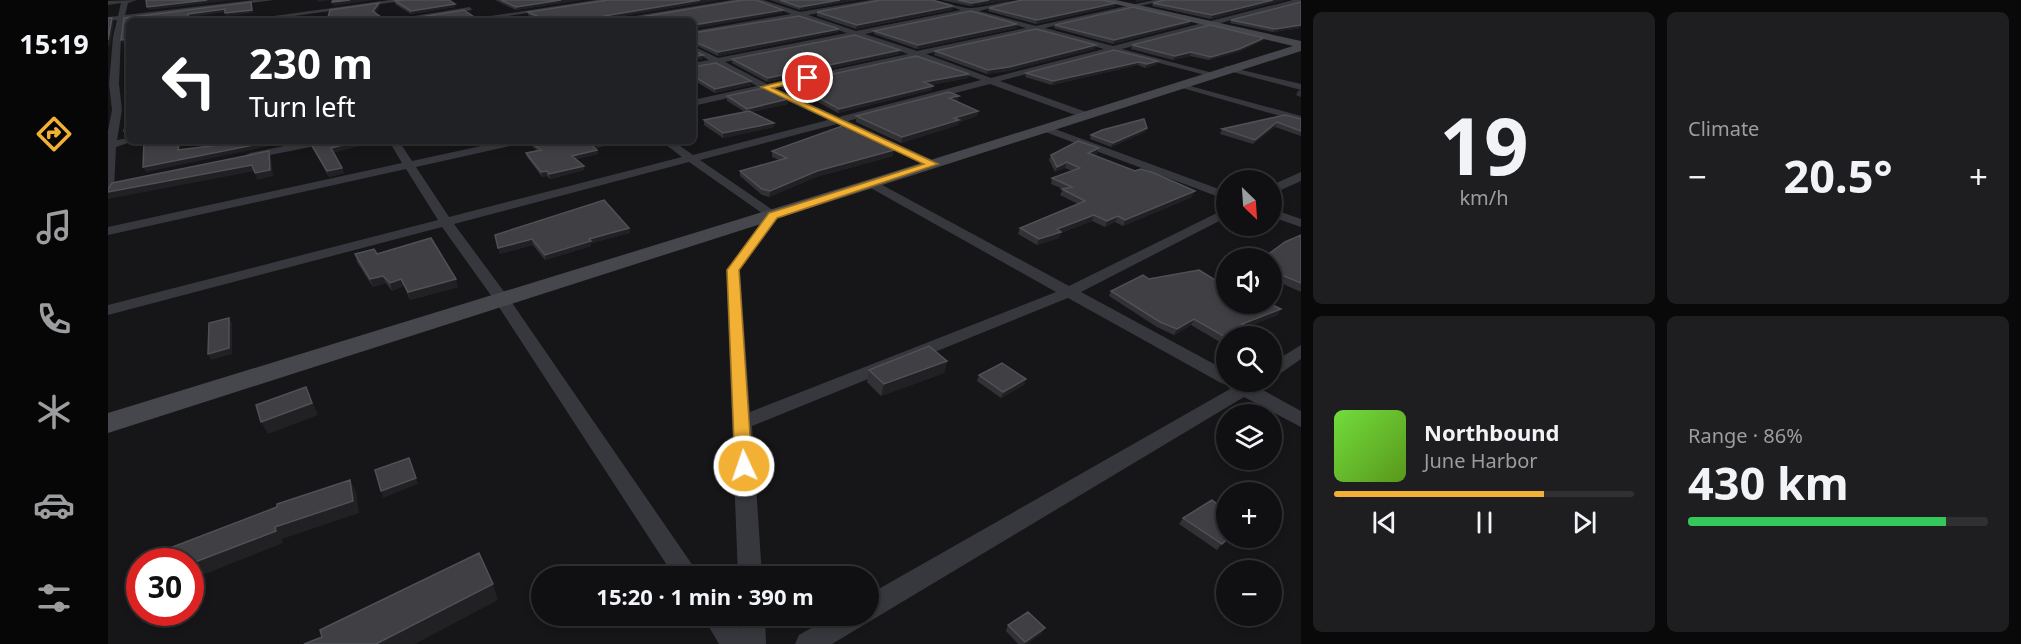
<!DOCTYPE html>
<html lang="en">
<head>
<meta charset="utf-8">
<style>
	body { margin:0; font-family:"Noto Sans",sans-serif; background:#1e1e20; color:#f1f3f6; height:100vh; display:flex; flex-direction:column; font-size:22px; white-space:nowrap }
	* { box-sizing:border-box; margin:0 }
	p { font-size:20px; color:#9c9d9f }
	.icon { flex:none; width:33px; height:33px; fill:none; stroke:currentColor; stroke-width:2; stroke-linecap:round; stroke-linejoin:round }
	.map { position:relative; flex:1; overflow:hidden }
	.side { display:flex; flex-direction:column; gap:12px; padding:12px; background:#09090a; width:720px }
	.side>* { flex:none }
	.banner { position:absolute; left:18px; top:18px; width:570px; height:126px; border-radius:9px; box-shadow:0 3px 9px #0003,0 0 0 2px #303032; background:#202124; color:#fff; overflow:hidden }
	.needle { width:39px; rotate:155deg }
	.controls { position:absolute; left:1108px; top:170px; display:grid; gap:12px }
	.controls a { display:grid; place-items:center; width:66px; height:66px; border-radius:50%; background:#101012; box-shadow:0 3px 9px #0003,0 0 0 2px #303032; font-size:30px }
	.speed { position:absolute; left:18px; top:548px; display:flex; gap:12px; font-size:30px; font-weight:700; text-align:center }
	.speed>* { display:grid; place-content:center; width:78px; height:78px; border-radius:50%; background:#101012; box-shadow:0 3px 9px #0003,0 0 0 2px #303032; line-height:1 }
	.speed .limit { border:9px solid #d22; background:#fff; color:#111 }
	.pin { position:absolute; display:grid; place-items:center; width:51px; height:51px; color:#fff; margin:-26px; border:3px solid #fff; border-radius:50%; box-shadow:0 2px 6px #0007 }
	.me { position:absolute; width:66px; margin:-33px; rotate:357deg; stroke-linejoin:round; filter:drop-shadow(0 0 4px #0008) }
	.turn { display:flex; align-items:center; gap:21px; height:126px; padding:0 24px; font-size:27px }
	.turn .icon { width:78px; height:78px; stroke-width:2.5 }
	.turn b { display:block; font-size:42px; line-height:51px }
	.big { font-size:45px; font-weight:700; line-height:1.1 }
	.side .tile { flex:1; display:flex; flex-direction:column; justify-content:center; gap:9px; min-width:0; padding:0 21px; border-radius:9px; background:#1e1e20 }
	.side .dial { align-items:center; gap:0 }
	.dial b { font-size:78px; line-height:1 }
	.song { display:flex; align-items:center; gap:18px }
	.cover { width:72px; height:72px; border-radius:9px; background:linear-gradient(135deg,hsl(100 70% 55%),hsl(90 70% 35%)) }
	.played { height:6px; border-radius:3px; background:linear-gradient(90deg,#f2b134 70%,#303032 70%) }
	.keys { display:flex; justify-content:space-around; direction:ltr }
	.heat { display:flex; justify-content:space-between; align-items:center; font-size:33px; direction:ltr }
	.charge { height:9px; border-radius:4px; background:linear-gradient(90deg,#34c759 86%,#303032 0) }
	.side .tiles { flex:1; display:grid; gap:12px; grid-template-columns:repeat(2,1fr) }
	.trip { position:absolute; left:423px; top:566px; width:348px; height:60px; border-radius:30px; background:#101012; box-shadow:0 3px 9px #0003,0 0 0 2px #303032; font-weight:700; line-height:60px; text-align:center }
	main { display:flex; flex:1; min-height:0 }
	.dock { display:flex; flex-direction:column; width:108px; justify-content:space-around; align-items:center; background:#060607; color:#9c9d9f }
	.dock .icon { width:42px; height:42px }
	.dock .on { color:#f2b134 }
	.dock b { font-size:27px; color:#f1f3f6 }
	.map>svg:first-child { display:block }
</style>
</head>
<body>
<main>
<nav class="dock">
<b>15:19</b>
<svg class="icon on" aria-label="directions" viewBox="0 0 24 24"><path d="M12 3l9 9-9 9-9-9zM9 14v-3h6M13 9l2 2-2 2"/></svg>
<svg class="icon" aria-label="music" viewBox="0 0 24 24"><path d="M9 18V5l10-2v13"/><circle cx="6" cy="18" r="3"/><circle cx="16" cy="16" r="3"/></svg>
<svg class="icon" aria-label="phone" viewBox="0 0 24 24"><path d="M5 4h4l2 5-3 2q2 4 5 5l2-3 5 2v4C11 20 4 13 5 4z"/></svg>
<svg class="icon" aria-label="climate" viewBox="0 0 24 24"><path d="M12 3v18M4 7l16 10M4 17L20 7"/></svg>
<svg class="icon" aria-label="car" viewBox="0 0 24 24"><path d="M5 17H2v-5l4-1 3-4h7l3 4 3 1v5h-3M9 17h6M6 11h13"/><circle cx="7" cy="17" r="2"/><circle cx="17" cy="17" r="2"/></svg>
<svg class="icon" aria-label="filters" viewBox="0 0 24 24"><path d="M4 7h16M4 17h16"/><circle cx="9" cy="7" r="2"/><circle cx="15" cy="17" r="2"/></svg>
</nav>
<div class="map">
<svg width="1193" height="644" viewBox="0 0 1193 644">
	<rect width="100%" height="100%" fill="#161618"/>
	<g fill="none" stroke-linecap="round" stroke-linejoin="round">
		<path fill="#37383d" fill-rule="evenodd" d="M29,0L20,3L17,15L146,0H166L16,19L13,37L11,84L14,110L9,140L21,138V141H26L8,147L6,189L0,193V131L4,110L1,84L5,37L9,20L0,21V17L10,16L13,3L0,5V1Z
			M282,0H301L150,21H129Z
			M488,0H505L374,20L370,18Z
			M624,0H640L515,21H497Z
			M646,0H655L692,12L763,0H777L700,15L748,31L853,10L821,0C835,0 849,8 863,8C881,7 898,0 916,0L871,11L928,26L1046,0H1058L937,28L1005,46L1185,0H1193V2L1014,49L1105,73V77L1005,51L892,81L981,113V117H973L882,84L740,121L829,162V166H821L729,124L592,160L672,215L632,270L642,412L948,292L761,187L759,184L765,180L961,286L1119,208V217L973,292L1119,371V381H1158L1151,388L1193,411V427L1136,397L724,644H687L691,635L726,615H760V595L1122,389L1119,385L1113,383L960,298L644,426L654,576H630L618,270L658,216L581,162L346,224L400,297L592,576H566L387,301L334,227L0,315V305L330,220L298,169L0,235V227L294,163L281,141H291L304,161L396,141H416L411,144L308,167L341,217L574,157L553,141H565L585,155L720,120L656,90L585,106V100L649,86L608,64L585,69V63L601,60L585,51V46L610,58L739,33L691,17L585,35V31L683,14ZM862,12L918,28L809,51L757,34ZM927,30L996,49L883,78L818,54ZM747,36L800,54L659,84L617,62ZM808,57L873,80L731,117L667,88Z
			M362,7L364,10L295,21H276Z
			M1117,66L1193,84V90L1117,70Z
			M1071,83L1193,116V122L1071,87Z
			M936,125L1119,192V200L932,130L931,128Z
			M200,141H222L217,144L142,159L136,156L142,153Z
			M1193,172V181L1164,194V185Z
			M1164,209L1193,219V227L1164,217Z
			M1193,345V359L1170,375L1164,377V363Z
			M594,615H622L632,629L631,615H657L658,644H611Z"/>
		<path fill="#45474d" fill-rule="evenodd" d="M990,0H1008L1193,41V51L0,433V413L759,180L1185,46Z"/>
	</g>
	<path fill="#323236" d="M387,0H473L408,10Z
		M500,0H610L497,19V20L675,13L585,21H433L420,15V12Z
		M662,0H749L692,10Z
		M833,0H901L863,6Z
		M1176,0L1103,19L1044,6L1045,3Z
		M287,1L347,4V7L303,14L287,4Z
		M1193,2V28L1165,32L1122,23L1123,20Z
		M1008,3L1007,6L928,24L880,11L881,8Z
		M845,6L844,10L748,29L709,16V12Z
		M909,24V28L809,49L766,34V31Z
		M1082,24L1005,44L946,28L947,25Z
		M731,29L730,32L610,56L585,44V33Z
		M1156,38L1154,41L1130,52L1101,60L1082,56L1065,60L1023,49L1024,45Z
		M988,45L987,49L900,71L879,74L826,55L827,51Z
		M1006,50L1048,65L1037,68L1030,65L944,85L917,77L918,73Z
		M792,54L659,82L624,63V59Z
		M585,67L643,85L607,93L585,80Z
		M861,74L860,78L822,85L824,90L730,113L703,98L698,100L674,89V85Z
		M1193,90V97L1188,95L1190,91Z
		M619,96L680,104L643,112L666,127L615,138L596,125V120L637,112L619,101Z
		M850,101L849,102L870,111L869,116L851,122L850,125L793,143L748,122V116Z
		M1193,119V136L1167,127L1145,144L1112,134L1114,129Z
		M1039,128L1037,132L1003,147L982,139L983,135Z
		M272,141L226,152L236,173L221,177L205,149L203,144Z
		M417,141H522L487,148L489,150L490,154L468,159L476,170L442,179L439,176L434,177L419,157L418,153L429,150L418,142Z
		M778,146L785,156L708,177L661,197L654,195L632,176V171L671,160L664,157V151Z
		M989,154L986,155L1084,197L1015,226L1007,222L997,227L984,221L953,233L951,238L929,245L910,234L912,228L970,204L952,195L955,189L943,184L944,178L964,171L957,168L947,172L941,160L943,155Z
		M521,228L522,233L483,243V246L437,260L425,245L392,254L387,235Z
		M1193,235V292L1164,279V258Z
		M247,254H269L350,287L302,300L296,286L284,291L278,283L265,287L249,262Z
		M1041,279L1110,282L1170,315L1139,327V335L1136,336H1119V344L1117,345L1083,325L1066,335L1049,327L1001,296L1003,291Z
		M839,361L836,373L773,396L759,382L761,370Z
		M871,375L916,385L893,398L869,381Z
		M1119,443V452L1115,449Z
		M1129,459H1141L1134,463Z
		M1075,518L1119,537L1109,550L1071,524Z
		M900,625L937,628L933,634L919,644H910L898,631Z"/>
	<path fill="#212124" d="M99,0H126L41,10L39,7Z
		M209,0H224L210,2Z
		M242,0H265L225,6L224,2Z
		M453,0H473L408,10V7Z
		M592,0H610L497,19L495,21L494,18L496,16Z
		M732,0H749L692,10V7Z
		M881,0H901L863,6L864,3Z
		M1028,0H1041L1027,2Z
		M1165,0H1176L1103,19L1104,15Z
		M143,2L145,13L118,16L117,13Z
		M271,3L272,6L266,15L265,11Z
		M1008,3L1007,6L928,24L929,20Z
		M347,4V7L303,14V11Z
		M845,6L844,10L748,29L749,25Z
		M117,9L119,12L82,17V21H80V14Z
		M675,10V13L585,29V25Z
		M4,18L6,23L2,46H0V40Z
		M1083,21L1082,24L1005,44L1006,40Z
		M909,24V28L809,49L810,45Z
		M1193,25V28L1165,32L1167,29Z
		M731,29L730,32L610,56V52Z
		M1156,38L1154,41L1130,52L1101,60L1103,57Z
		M21,39V43L15,44L13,40Z
		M988,45L987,49L900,71L879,74L880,70Z
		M792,50V54L659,82L660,78Z
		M1083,52L1082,56L1065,60L1067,56Z
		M595,55V59L585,61V57Z
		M1050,61L1048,65L1037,68L1039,64Z
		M1031,62L1030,65L944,85L945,81Z
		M861,74L860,78L815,86L816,82Z
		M643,81V85L607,93V89Z
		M825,86L824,90L730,113L731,109Z
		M704,94L703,98L698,100V95Z
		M851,96L850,101L840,104L841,98Z
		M680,99V104L639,113V109Z
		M870,111L869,116L851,122L850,125L793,143L794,137L846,118Z
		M1169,122L1167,127L1145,144L1147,140Z
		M666,123V127L615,138V133Z
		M1039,128L1037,132L1003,147L1005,143Z
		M21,130V135H18L16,131Z
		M71,141H74L72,154L70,150Z
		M161,141H162V146L38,172L35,167Z
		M250,141H272L225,153L223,148Z
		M497,141H522L482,148V144Z
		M991,148L989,154L979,158L980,153Z
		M489,150L490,154L464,160V156Z
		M786,150L785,156L708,177L661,197L662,191L709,171Z
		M161,151L163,157L165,176L149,180L147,173Z
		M959,162L957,168L947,172L949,167Z
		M144,165L147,171L0,199V192Z
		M476,166V170L442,179L441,174Z
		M234,168L236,173L221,177L219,171Z
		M439,171V176L434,177L433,172Z
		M1087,191L1084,197L1015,226L1017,220Z
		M986,215L984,221L953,233L951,238L929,245L931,239L949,229Z
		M1010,216L1007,222L997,227L999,221Z
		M521,228L522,233L483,243V246L437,260V255L481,239Z
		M424,239L425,245L392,254L390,248Z
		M275,276L278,283L265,287L262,279Z
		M293,279L296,286L284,291L282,283Z
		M348,279L350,287L302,300L300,292Z
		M1173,309L1170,315L1131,330L1134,324Z
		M121,318L124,323V354L103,360L100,354Z
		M1086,319L1083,325L1066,335L1069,329Z
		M1142,329L1139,335L1136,336H1127Z
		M839,361L836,373L773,396L776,384Z
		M918,379L916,385L893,398L895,392Z
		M198,387L210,415L160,434L153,422Z
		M301,458L310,484L275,498L273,491Z
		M242,480L248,492L251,513L174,539L175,543L82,580V564L167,527Z
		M1121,537H1123L1109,550L1114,544Z
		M385,584L390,600L307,644H268Z
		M937,628L933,634L919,644H916L917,642Z"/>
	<path fill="#3f3f44" stroke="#4f5156" stroke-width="1.5" d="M38,0H99L39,7Z
		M225,0H242L224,2Z
		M295,0H341L347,4L303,11L287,1Z
		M393,0H453L408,7Z
		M500,0H592L496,16L494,18L497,20H515L635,0H648L675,10L585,25V21H440L420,12Z
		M672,0H732L692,7Z
		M773,0H824L845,6L749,25L709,12Z
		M850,0H881L864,3Z
		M914,0H994L1008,3L929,20L881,8Z
		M1056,0H1165L1104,15L1045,3Z
		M143,2L144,10L117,13V9L80,14V21H21V39L13,40L16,18Z
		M1193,2V25L1167,29L1123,20Z
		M271,3L265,11L278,21H219L222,10Z
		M1025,7L1083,21L1006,40L947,25Z
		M356,10L372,21H319L313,17Z
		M863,11L909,24L810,45L766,31Z
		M691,16L731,29L610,52L585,41V33Z
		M0,18H4L0,40Z
		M1102,25L1156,38L1131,49L1103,57L1083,52L1067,56L1024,45Z
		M928,29L988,45L901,67L880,70L827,51Z
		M747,35L792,50L660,78L624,59Z
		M585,50L595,55L585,57Z
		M1006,50L1050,61L1039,64L1031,62L945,81L918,73Z
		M808,56L861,74L816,82L825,86L731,109L704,94L698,95L674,85Z
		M608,63L643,81L607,89L585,76V67Z
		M656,88L680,99L639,109L619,96Z
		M841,92L851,96L841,98L870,111L846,118L851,120L794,137L748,116Z
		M641,111L666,123L615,133L596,120Z
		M21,112V130L16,131Z
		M1177,115L1193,119V131L1169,122L1147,140L1114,129Z
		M1036,119L1039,128L1005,143L983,135L994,130Z
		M737,125L779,143L776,145L786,150L709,171L662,191L654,189L632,171L679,158L664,151Z
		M36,141H71L70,150L110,145L109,142L114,141H161V142L35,167Z
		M216,141H250L223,148L234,168L219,171L203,144Z
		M421,141H497L482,144L489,150L464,156L476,166L441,174L439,171L433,172L418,153L433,150Z
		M970,141L991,148L980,153L1027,171L1033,169L1046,173L1087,191L1017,220L1010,216L999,221L986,215L949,229L953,232L931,239L912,228L977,201L954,189L964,187L944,178L972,168L959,162L949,167L943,155Z
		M161,151L162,170L147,173L144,165L0,192V188H1L4,183Z
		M496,200L521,228L481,239L483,241L437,255L424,239L390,248L387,235Z
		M1193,235V283L1164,271V258H1155L1177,242Z
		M323,238L348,279L300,292L293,279L282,283L275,276L262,279L247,254L266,249L269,254Z
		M1091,270L1110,282L1117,279L1119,281V303H1161L1173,309L1134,324L1142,329L1127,336H1119V338L1086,319L1069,329L1052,322L1003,291L1035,275L1041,279Z
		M121,318V348L100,354L101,323Z
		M821,346L839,361L776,384L761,370Z
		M894,363L918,379L895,392L871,375Z
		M198,387L204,403L153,422L148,405Z
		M301,458L308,478L273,491L267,470Z
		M242,480L245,501L167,527L168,531L82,564V561H33V559L169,507V504Z
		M1104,500L1119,511V537H1121L1114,544L1075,518Z
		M371,553L385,584L268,644H196L214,637L212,630Z
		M920,612L937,628L917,642L900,625Z"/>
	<path fill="#f2b134" stroke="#9d7322" stroke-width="1.5" d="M700,75L703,79L664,88L830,164L669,218L631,270L644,466L642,471L636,473L629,471L627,466L619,270L661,213L816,164L653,87Z"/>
</svg>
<div class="controls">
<a><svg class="needle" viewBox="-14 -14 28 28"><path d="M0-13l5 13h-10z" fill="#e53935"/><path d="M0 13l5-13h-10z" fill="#9c9d9f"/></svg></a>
<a><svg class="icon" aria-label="sound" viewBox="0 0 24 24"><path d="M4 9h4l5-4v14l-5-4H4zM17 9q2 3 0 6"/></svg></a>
<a><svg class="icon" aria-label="search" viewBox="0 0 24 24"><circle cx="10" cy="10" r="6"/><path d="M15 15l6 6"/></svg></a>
<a><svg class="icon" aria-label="layers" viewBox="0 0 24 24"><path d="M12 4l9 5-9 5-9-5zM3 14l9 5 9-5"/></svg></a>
<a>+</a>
<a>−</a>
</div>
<div class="speed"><div class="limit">30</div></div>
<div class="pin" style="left:700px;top:78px;background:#d93025"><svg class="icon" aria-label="arrive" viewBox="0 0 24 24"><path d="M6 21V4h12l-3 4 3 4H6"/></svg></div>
<svg class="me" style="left:636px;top:466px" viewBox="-20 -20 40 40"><circle r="17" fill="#f2b134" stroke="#fff" stroke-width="3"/><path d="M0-11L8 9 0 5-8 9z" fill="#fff"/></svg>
<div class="trip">15:20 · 1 min · 390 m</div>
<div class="banner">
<div class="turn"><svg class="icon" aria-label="left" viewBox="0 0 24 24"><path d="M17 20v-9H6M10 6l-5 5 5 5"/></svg><div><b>230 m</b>Turn left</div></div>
</div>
</div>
<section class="side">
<div class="tiles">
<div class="tile dial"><b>19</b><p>km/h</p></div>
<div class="tile"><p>Climate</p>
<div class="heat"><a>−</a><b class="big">20.5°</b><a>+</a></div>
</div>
<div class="tile">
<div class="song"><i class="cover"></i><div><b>Northbound</b><p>June Harbor</p></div></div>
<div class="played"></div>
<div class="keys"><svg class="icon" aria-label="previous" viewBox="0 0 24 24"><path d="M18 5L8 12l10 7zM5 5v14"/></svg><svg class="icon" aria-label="pause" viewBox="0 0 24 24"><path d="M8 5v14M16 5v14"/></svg><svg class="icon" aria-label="next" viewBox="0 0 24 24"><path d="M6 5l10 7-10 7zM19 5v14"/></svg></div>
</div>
<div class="tile"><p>Range · 86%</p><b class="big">430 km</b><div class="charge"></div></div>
</div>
</section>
</main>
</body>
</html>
